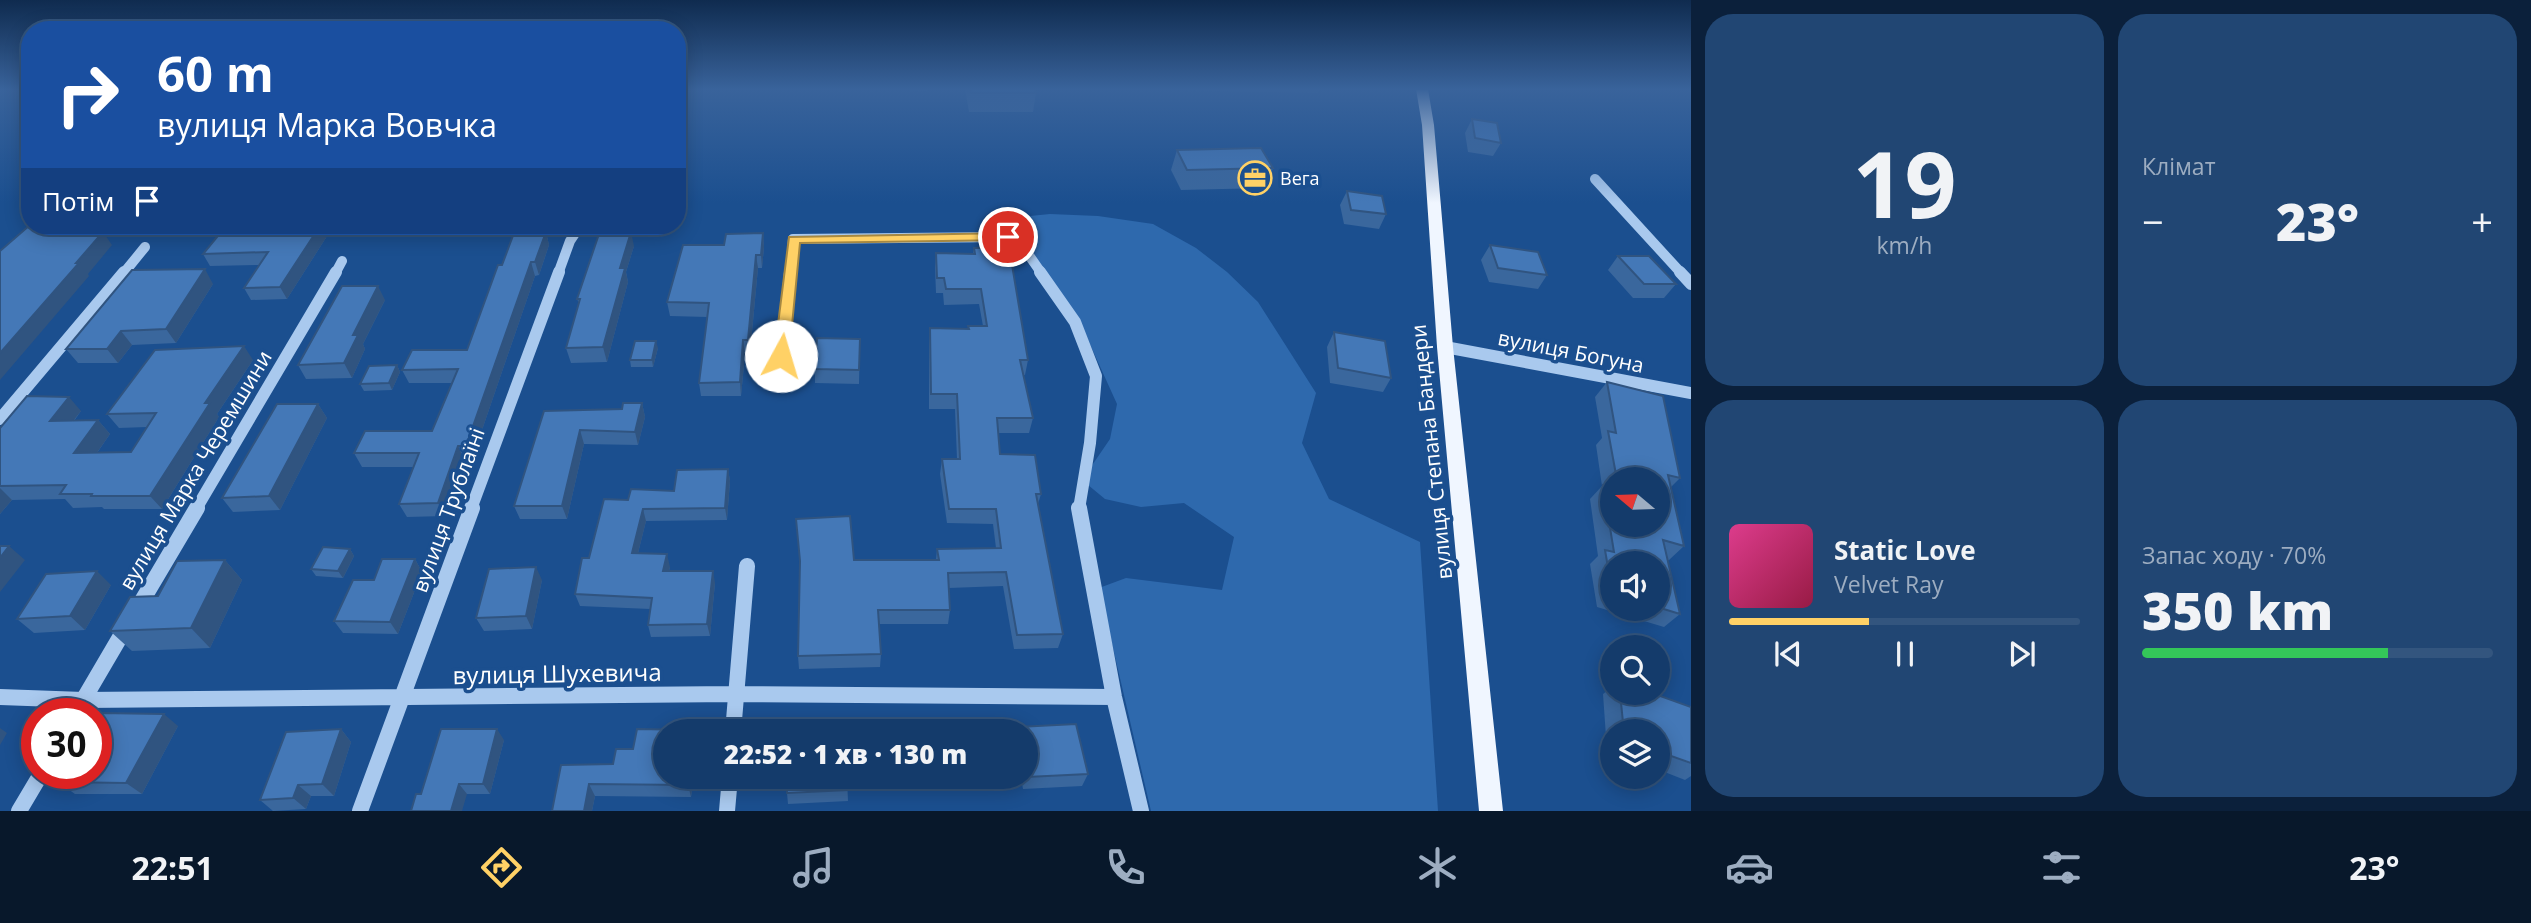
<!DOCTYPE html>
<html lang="uk">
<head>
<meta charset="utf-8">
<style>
	body { margin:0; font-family:"Open Sans",sans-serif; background:#214673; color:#f1f3f6; height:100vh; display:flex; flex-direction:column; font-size:26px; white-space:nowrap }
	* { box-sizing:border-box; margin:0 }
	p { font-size:23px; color:#9dadc1 }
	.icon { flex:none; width:38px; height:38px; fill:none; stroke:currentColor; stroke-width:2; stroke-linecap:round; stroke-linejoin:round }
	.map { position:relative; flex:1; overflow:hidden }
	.sheet { display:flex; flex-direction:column; gap:14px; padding:14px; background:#0b203b; width:840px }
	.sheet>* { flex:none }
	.banner { position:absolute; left:21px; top:21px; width:665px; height:214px; border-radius:28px; box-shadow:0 4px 18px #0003,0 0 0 2px #33557e; background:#1a4fa0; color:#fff; overflow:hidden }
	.needle { width:46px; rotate:289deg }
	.controls { position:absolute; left:1600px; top:467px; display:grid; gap:14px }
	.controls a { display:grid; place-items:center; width:70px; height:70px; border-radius:50%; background:#143b6b; box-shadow:0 4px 18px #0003,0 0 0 2px #33557e; font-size:35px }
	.speed { position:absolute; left:21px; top:698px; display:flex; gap:14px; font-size:35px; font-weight:700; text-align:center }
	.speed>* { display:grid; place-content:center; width:91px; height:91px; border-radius:50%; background:#143b6b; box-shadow:0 4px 18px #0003,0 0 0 2px #33557e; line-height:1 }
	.speed .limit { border:10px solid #d22; background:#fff; color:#111 }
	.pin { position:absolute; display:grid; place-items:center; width:60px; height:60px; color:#fff; margin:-30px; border:4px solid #fff; border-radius:50%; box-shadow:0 2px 7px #0007 }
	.me { position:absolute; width:77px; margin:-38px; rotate:6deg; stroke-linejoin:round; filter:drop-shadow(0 0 5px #0008) }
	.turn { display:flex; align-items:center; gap:24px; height:147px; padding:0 21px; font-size:32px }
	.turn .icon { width:91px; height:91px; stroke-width:2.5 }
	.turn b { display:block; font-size:49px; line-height:60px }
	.then { display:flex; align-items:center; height:66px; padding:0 21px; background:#0003; gap:14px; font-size:26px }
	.big { font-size:52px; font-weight:800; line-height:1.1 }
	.sheet .widget { flex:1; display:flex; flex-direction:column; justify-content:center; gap:10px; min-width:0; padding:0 24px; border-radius:28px; background:#214673 }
	.sheet .dial { align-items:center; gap:0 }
	.dial b { font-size:91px; line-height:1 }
	.song { display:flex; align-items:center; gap:21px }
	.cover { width:84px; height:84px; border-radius:10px; background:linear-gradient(135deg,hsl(330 70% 55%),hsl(340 70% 35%)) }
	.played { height:7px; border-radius:4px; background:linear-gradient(90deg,#ffd166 40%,#33557e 40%) }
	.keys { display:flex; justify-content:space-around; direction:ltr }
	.heat { display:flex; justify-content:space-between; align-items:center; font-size:38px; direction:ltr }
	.charge { height:10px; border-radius:5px; background:linear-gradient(90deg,#34c759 70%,#33557e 0) }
	.sheet .tiles { flex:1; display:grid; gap:14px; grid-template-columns:repeat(2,1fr) }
	.trip { position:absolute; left:653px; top:719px; width:385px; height:70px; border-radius:35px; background:#143b6b; box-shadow:0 4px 18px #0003,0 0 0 2px #33557e; font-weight:800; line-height:70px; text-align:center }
	.menu { display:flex; height:112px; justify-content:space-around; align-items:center; background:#08182b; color:#9dadc1 }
	.menu .icon { width:49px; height:49px }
	.menu .on { color:#ffd166 }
	.menu b { font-size:32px; color:#f1f3f6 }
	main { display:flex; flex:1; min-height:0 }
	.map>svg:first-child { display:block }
</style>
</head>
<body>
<main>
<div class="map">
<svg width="1691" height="811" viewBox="0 0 1691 811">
	<rect width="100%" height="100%" fill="#1b4f8f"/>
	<path fill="#2e69ad" d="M1050,214L1098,216L1153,224L1196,248L1227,272L1258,302L1316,393L1302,443L1329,499L1420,542L1438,811H1151L1099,588L1126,578L1222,590L1234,537L1184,503L1141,507L1105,499L1082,480L1110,439L1117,404L1083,329L1014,227L1020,217Z"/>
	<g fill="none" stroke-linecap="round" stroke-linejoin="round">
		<path stroke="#a9c9ee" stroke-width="10" d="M1595,179L1682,274
			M123,274L145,247
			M335,274L342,261
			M558,274L570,241L580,226
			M790,274L793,239L1008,237L1026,251L1042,274"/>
		<path stroke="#a9c9ee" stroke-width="12" d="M1040,272L1075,322L1096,376L1090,443L1079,509
			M1680,272L1691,284
			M1445,347L1691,393
			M779,380L790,272
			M0,419L124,272
			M196,509L336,272
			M471,509L559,272"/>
		<path stroke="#a9c9ee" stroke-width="16" d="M1079,508L1114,697L1141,811
			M136,611L197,508
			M0,697L83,700L735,694L1114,697
			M75,714L126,627
			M733,732L747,566
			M19,811L41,774
			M360,811L472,508
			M727,811L730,777"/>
		<path fill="#f0f6ff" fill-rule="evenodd" d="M1416,89H1428L1434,125L1453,347L1503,811H1479L1437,347L1422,125Z"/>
	</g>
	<path fill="#3a679d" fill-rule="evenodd" d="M901,89H927V91L901,90Z
		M965,89H1035L1036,93L1033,112H969Z
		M1127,89H1319L1318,93Z
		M1472,119L1501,143L1493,156L1468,152L1465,133Z
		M1177,150L1273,168L1266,188L1181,190L1171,170Z
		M1347,191L1386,214L1379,229L1344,224L1340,205Z
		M176,226H325L329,233L287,299L251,300L244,288L260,265L210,266L203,254L221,231L180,233Z
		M390,226H425V227H391Z
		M546,232L549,245L539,275L535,276L472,459H464L445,516L407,517L399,504L414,467H362L354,453L432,431L452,383H409L402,370L467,350L502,265Z
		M763,233L764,247L762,268H758L750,353L745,354L741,396H701L699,383L707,317L670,316L667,302Z
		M1490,245L1547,275L1538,289L1489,282L1481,260Z
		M634,246L626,272L628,282L607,362L571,363L566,348L579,303L577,299Z
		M974,248L1028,360L1025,375H1023L1033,418L1029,433H998L1000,454L1041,494L1038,504L1063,634L1058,648L1014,649L1003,586L949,588L950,610L948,624H879L881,654L880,667L799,669L798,656L800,565L854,560H936L937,549L996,548L993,524L947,523L940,474L942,459H957L955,409H929V343L930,328L968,329V326H983L979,304L944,305L943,293H936L935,268L936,253L973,254Z
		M1618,256L1676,284L1664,298H1633L1608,270Z
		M213,284L176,343L132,345L118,363H78L66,349Z
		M385,300L363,344L365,349L352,378L306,379L298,365Z
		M1334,332L1391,378L1383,392L1330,383L1327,347Z
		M860,339L859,384L815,383V369Z
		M658,348L653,367H631L630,360Z
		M253,360L217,414L219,417L162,509H104L102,507L73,508L65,499L12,500L0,514V428L81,411L74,421L98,420L110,434L97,453L131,452L147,427L119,428L107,414Z
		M397,365L400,372L392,390L364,391L360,384Z
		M1607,382L1680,478L1671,487L1684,546L1669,560H1668L1680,614L1664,627L1597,607L1590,564L1598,556L1590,499L1602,486L1596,445L1602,438L1595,397ZM1612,480H1657L1612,525ZM1612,564H1657V609H1612Z
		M642,403L645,417L638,445L584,444L567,519H520L514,506L544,411L622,409Z
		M318,404L327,418L280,510L233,512L222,498Z
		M728,469L730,481L727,520L646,521L638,553L670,567L669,571L715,583L710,636L651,637L648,625L650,609L580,606L575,594L589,558L628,500L674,491Z
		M350,549L354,556L343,578L316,576L311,569Z
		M415,559L422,572L398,634L343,633L334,621L374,580Z
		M225,560L242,580L210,648L132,651L110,631L158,596Z
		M542,580L532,629L484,631L476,618Z
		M111,585L85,630L34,633L17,619Z
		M1612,687V693H1652L1691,763V776L1685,780L1657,769V732H1612V752L1607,751L1603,694Z
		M1076,724L1088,774L1082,786L1023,789L1021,777H1026V732H1017L1018,727Z
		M178,726L142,794H75L58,782Z
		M341,729L351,742L334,796H311L306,809L273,811L260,800Z
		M637,729L695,730L696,732H665V777H694L691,797L595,796L592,811H552L561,765L613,764L616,749H633Z
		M504,740L490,794H421Z
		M847,777L848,801L788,804L787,793Z"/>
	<path fill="#305480" d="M62,226H83L64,247L54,234Z
		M320,226H325L329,233L287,299L280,287Z
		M103,232L112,245L88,274L89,276L0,380V353Z
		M546,232L549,245L539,275L535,262Z
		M631,232L634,246L626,272L628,282L607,362L603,347L620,268Z
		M763,233L764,247L762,268L761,255Z
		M756,255L758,268L750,353L748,340Z
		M531,262L535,276L472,459L466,446Z
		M205,269L213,284L176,343L166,329Z
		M378,286L385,300L363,344L365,349L352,378L344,363L353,335Z
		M121,331L132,345L118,363L107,349Z
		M743,340L745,354L741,396L740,382Z
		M656,341L658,348L653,367L652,360Z
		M244,346L253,360L217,414L219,417L162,509L150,496L205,403Z
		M397,365L400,372L392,390L389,383Z
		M69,397L81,411L62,435L50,421Z
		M642,403L645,417L638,445L635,432Z
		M318,404L327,418L280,510L269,496Z
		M98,420L110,434L87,467L74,453Z
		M580,430L584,444L567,519L562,506Z
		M458,446L464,459L445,516L438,503Z
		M728,469L730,481L727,520L725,508Z
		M0,488L12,500L0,514Z
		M643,509L646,521L635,565L632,553Z
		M9,546L25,560L0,592V558Z
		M350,549L354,556L343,578L338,571Z
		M667,554L670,567L666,584L663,571Z
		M415,559L422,572L398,634L390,622Z
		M225,560L242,580L210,648L191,628Z
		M536,567L542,580L532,629L526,616Z
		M97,571L111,585L85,630L70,616Z
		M713,571L715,583L710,636L707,624Z
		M164,714L178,726L142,794L126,783Z
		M0,728L7,733L0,745Z
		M341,729L351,742L334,796L322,784Z
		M497,729L504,740L490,794L483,784Z
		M689,777H694L691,797L688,785Z
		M459,784L467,794L462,811H451Z
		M589,784L595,796L592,811H584Z
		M298,785L311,796L306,809L293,798Z"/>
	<path fill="#4478b7" stroke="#305480" stroke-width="2" d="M970,89H1035L1036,93H971Z
		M1472,119L1497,123L1501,143L1475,138Z
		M1261,148L1273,168L1187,170L1177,150Z
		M1347,191L1382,196L1386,214L1351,210Z
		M30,225L62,226L54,234L103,232L76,263H79L0,353V251Z
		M226,226H320L280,287L244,288L268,252L203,254Z
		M600,231L631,232L620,268H625L603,347L566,348L580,299H577Z
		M546,232L535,262H531L466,446H458L438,503L399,504L419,453H354L365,431H432L458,369L402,370L412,350H467L498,265H502L514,233Z
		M763,233L761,255H756L748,340H743L740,382L699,383L709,303L667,302L683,245H724L726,234Z
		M1490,245L1538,252L1547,275L1498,268Z
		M1009,247L1028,360H1020L1033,418H997L1000,454L1035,455L1041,494H1036L1063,634L1017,635L1006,572L948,573L950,610H878L881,654L798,656L800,561L796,519L850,516L854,560H939L937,549L1001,548L996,509H949L942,459H960L957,394H931L930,328L969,329L968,326H987L981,289H946L944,278H937L936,253L975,254L974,248Z
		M1618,256H1649L1676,284H1644Z
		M205,269L166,329L121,331L107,349H66L132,270Z
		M342,286H378L353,335H358L344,363L298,365Z
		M1334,332L1385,341L1391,378L1338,368Z
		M817,338L860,339L859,370L815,369Z
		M635,341H656L652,360H630Z
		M244,346L205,403H210L150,496H91L92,494H60L66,485L0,486V428L27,396L69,397L50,421L98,420L74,453L131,452L156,413L107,414L155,350Z
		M397,365L389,383L360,384L369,366Z
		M1607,382L1663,396L1680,478L1668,475L1684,546L1663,540L1680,614L1657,607V564H1612V591L1605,550L1614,552L1603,485L1612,487V525H1657V480H1617L1608,431L1616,433Z
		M623,403H642L635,432L580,430L562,506H514L544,411L622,409Z
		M277,404H318L269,496L222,498Z
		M728,469L725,508L643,509L632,553L667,554L663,571H713L707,624L648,625L652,598L575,594L582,558H589L604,499L628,500L631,489L674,491L677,470Z
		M0,546H9L0,558Z
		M323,547L350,549L338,571L311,569Z
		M382,559H415L390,622L334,621L353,580H374Z
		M225,560L191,628L110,631L130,597L158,596L177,561Z
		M536,567L526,616L476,618L489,569Z
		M97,571L70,616L17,619L46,574Z
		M1620,693H1652L1691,707V763L1657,751V732H1624Z
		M99,713L164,714L126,783L58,782L63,774H96V717Z
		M1076,724L1088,774L1027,777L1026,768V732H1019L1018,727Z
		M844,725L845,732H786V728Z
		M341,729L322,784L298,785L293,798L260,800L286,732Z
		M441,729H497L483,784H459L451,811H411L416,794H421Z
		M637,729L695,730V732H665V777H689L688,785L589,784L584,811H552L561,765L613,764L616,749H633Z
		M786,777H847L848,790L787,793Z"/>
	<linearGradient id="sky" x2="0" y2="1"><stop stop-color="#0f2b4f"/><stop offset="0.44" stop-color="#39639b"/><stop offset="1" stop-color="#39639b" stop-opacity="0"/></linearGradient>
	<rect width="1691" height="203" fill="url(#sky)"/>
	<path fill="#ffd166" stroke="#a68842" stroke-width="2" d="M1008,233L1013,234V240L800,243L789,356L781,361L774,356L789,237Z"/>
	<defs>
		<symbol id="office-ring" viewBox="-11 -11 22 22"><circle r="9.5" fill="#1b4f8f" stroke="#ffd166" stroke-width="1.5"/><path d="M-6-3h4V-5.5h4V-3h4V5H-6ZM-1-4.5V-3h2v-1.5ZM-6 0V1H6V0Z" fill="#ffd166"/></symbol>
	</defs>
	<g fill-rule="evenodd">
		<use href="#office-ring" x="1236" y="159" width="38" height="38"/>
	</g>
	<g text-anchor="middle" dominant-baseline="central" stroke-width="7" stroke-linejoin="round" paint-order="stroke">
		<g font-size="18" fill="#fff" stroke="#1b4f8f" text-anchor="start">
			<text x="1280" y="178">Вега</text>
		</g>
		<g font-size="21" fill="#fff" stroke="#1b4f8f">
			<text transform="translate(1571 351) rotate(11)">вулиця Богуна</text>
			<text transform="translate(1431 452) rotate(-96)">вулиця Степана Бандери</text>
			<text transform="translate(195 470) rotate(-59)">вулиця Марка Черемшини</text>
			<text transform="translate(448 510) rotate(-70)">вулиця Трублаїні</text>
		</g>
		<g font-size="24" fill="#fff" stroke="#1b4f8f">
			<text transform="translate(557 673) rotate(-1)">вулиця Шухевича</text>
		</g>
	</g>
</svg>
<div class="controls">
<a><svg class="needle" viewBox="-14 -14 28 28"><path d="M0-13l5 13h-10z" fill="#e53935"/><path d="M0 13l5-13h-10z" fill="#9dadc1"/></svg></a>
<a><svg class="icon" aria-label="sound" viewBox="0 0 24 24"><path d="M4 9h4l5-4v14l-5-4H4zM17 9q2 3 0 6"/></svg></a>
<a><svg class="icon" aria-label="search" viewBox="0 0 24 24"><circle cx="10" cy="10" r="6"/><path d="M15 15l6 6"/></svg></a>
<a><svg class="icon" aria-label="layers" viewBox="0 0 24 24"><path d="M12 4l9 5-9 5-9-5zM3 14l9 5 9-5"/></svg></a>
</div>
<div class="speed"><div class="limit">30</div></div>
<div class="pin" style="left:1008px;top:237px;background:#d93025"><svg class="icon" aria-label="arrive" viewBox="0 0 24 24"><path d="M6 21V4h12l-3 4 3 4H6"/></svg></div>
<svg class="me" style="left:781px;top:356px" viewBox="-20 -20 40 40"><circle r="19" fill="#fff"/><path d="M0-13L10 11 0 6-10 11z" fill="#ffd166"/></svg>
<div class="trip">22:52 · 1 хв · 130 m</div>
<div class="banner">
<div class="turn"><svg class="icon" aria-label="right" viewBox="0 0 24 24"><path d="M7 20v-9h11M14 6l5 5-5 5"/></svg><div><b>60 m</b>вулиця Марка Вовчка</div></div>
<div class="then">Потім<svg class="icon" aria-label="arrive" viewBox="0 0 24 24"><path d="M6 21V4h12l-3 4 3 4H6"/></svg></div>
</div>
</div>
<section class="sheet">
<div class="tiles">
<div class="widget dial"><b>19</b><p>km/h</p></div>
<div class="widget"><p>Клімат</p>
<div class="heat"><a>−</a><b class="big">23°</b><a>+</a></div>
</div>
<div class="widget">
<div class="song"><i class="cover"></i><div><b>Static Love</b><p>Velvet Ray</p></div></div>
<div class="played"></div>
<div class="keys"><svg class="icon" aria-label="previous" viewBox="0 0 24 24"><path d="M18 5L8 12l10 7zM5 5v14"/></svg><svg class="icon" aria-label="pause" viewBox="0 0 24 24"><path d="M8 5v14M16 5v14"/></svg><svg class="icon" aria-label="next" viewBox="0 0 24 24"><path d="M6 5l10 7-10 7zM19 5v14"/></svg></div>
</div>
<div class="widget"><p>Запас ходу · 70%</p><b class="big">350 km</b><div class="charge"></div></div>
</div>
</section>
</main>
<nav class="menu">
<b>22:51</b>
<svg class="icon on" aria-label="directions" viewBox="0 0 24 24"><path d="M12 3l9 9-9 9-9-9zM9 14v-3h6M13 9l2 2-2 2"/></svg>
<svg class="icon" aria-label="music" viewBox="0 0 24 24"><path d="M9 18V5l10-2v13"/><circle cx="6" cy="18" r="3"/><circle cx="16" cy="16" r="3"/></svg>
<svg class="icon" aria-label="phone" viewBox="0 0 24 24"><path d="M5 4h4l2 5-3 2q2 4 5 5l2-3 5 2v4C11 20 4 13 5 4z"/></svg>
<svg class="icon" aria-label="climate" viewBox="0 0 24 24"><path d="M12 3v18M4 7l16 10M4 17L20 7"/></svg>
<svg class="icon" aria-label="car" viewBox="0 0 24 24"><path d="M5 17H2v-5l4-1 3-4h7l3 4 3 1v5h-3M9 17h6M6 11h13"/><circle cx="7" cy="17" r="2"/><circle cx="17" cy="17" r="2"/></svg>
<svg class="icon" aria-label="filters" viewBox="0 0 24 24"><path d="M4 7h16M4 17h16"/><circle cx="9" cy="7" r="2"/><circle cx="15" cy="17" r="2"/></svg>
<b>23°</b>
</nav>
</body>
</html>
